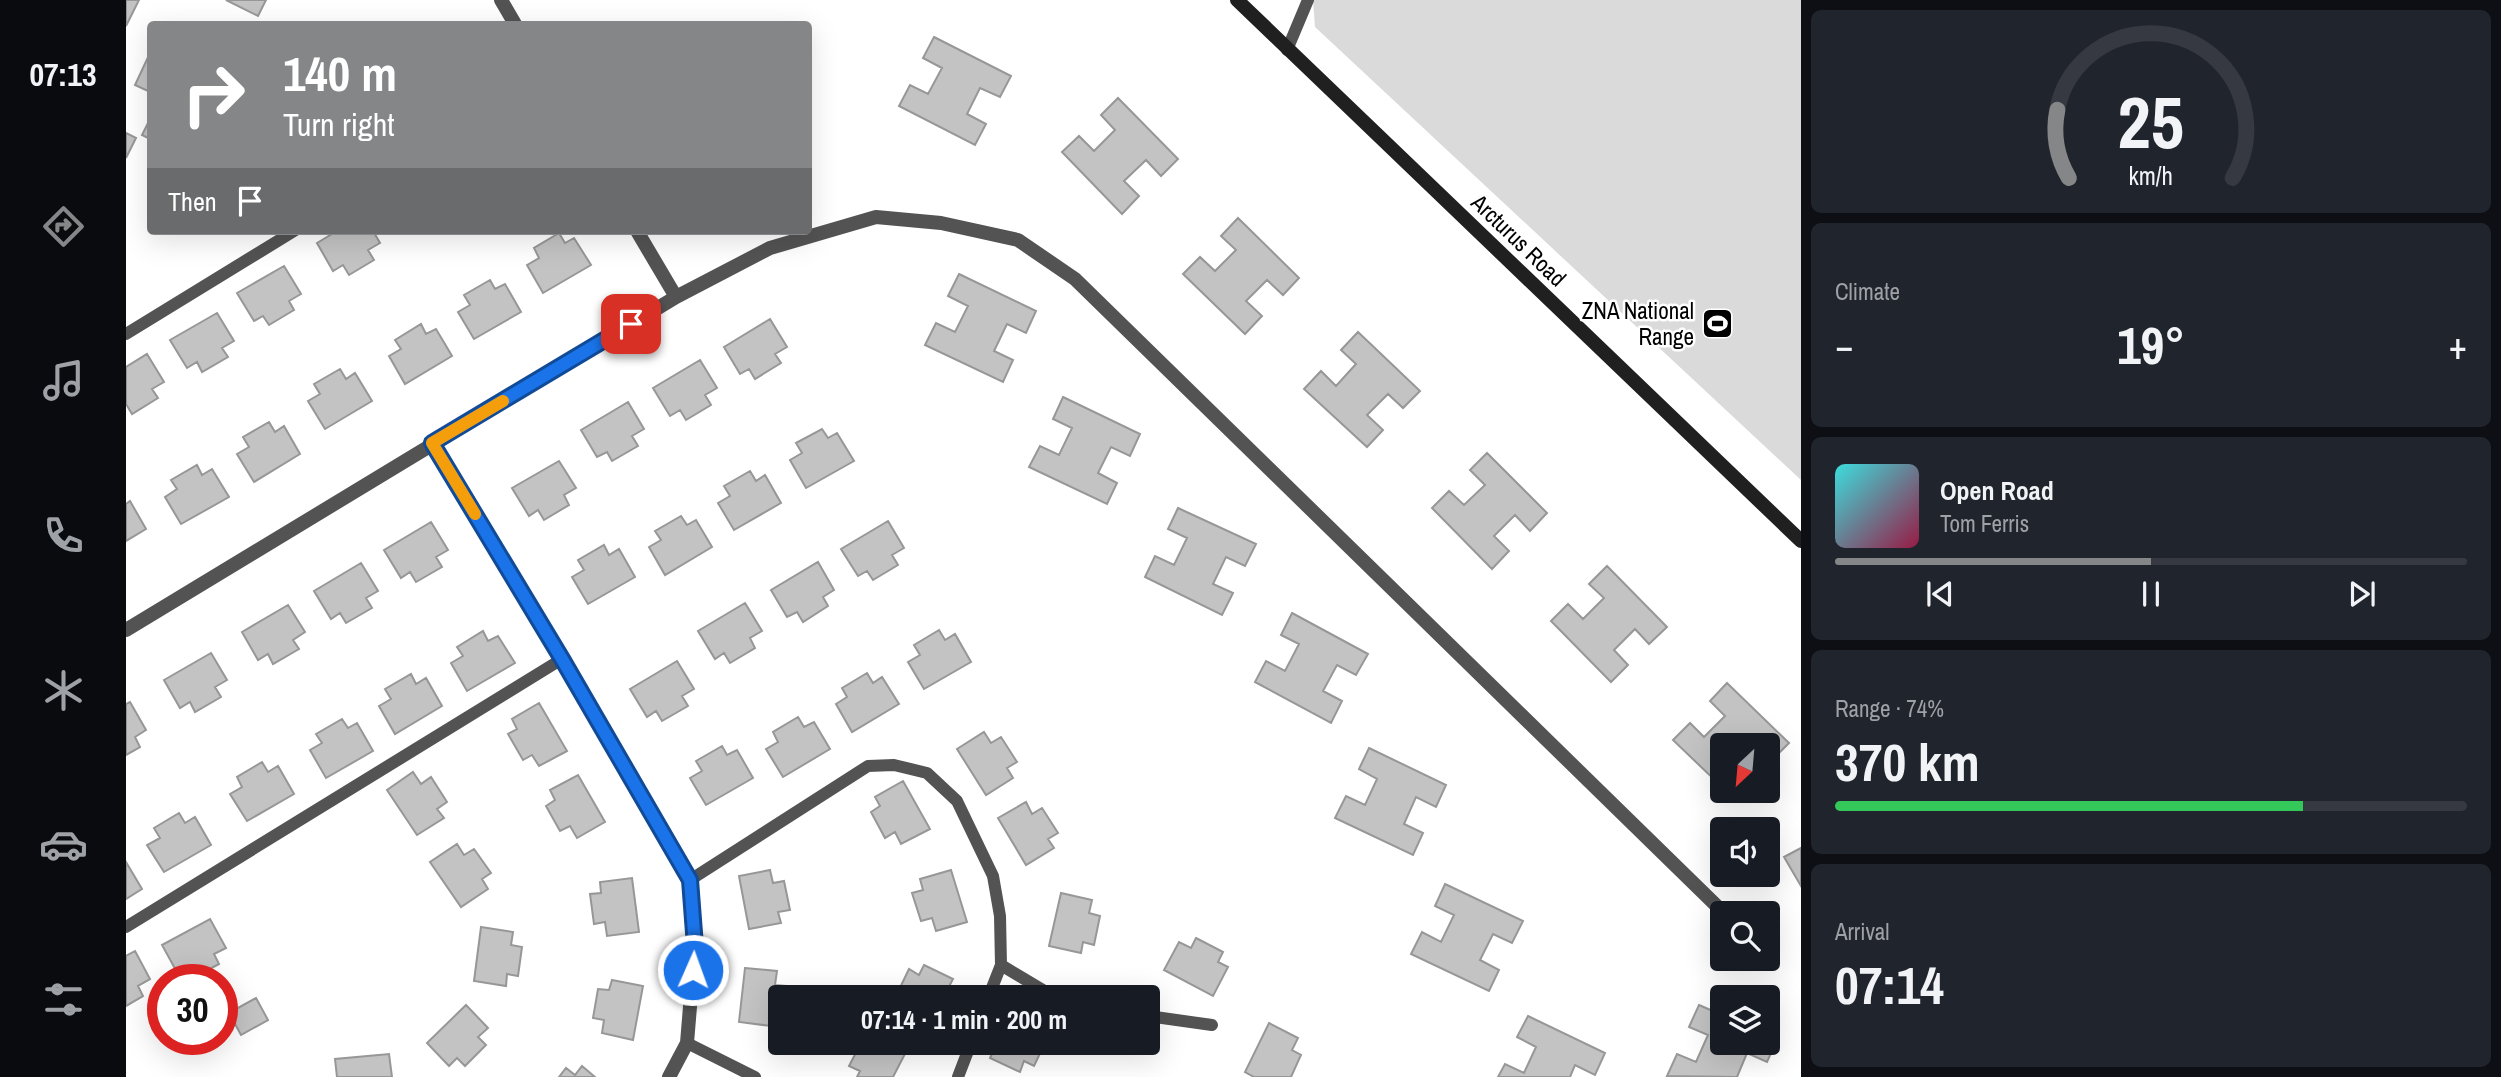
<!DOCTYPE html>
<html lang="en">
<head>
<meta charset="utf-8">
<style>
	body { margin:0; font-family:"Archivo Narrow",sans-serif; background:#20242c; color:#f1f3f6; height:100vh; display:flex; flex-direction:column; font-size:26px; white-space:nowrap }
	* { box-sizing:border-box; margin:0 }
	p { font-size:23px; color:#9ea1a6 }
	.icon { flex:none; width:38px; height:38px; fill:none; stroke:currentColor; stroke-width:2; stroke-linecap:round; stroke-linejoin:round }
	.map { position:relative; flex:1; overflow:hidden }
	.panel { display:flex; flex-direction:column; gap:10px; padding:10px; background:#0d0f14; width:700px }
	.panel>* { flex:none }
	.hud { position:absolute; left:21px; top:21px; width:665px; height:214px; border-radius:7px; box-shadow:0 7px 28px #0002; background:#858687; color:#fff; overflow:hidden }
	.needle { width:46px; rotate:206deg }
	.controls { position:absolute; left:1584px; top:733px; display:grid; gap:14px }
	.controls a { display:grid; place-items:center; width:70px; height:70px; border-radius:7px; background:#171b24; box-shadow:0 7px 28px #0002; font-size:35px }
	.speed { position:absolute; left:21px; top:964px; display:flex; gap:14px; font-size:35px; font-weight:700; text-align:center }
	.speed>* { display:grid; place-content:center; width:91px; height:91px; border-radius:50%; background:#171b24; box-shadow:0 7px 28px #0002; line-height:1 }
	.speed .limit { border:10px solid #d22; background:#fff; color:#111 }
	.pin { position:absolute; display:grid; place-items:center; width:60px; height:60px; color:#fff; margin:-30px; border-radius:14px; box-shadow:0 4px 10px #0006 }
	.me { position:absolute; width:77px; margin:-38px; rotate:2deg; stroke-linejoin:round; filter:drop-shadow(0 0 5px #0008) }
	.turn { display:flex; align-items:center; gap:24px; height:147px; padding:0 21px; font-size:32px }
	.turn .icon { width:91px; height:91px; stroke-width:2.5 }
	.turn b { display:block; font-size:49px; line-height:60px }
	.then { display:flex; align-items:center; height:66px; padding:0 21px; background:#0003; gap:14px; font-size:26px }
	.big { font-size:52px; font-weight:800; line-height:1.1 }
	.panel .tile { flex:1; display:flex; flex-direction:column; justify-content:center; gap:10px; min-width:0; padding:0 24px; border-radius:10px; background:#20242c }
	.panel .dial { align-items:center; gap:0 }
	.dial svg { height:182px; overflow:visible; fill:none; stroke:#363941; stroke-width:7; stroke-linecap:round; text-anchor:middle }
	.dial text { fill:#f1f3f6; stroke:none }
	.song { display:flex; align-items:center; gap:21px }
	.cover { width:84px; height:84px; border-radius:10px; background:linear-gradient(135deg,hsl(180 70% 55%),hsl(340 70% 35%)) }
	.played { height:7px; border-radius:4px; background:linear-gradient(90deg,#858687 50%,#363941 50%) }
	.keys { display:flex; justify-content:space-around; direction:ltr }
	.heat { display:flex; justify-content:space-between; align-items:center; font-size:38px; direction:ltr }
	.charge { height:10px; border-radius:5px; background:linear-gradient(90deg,#34c759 74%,#363941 0) }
	.trip { position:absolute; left:642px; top:985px; width:392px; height:70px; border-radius:7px; background:#171b24; box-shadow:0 7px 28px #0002; font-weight:800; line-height:70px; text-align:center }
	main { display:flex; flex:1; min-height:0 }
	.tabs { display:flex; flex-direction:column; width:126px; justify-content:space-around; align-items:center; background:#090b0e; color:#9ea1a6 }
	.tabs .icon { width:49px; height:49px }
	.tabs .on { color:#858687 }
	.tabs b { font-size:32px; color:#f1f3f6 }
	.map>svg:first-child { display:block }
</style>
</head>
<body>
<main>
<nav class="tabs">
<b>07:13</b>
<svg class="icon on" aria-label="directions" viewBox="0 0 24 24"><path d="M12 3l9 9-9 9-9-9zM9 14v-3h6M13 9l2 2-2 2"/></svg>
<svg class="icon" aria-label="music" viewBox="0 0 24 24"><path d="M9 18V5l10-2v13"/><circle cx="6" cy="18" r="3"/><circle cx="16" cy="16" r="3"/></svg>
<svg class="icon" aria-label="phone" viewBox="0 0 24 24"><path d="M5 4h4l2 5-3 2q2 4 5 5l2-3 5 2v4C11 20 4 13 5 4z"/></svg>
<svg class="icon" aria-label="climate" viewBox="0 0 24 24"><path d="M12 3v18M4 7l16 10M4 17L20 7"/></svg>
<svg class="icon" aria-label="car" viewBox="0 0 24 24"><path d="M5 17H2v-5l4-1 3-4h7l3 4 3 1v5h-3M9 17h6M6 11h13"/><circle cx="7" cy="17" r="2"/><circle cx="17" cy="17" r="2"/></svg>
<svg class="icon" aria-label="filters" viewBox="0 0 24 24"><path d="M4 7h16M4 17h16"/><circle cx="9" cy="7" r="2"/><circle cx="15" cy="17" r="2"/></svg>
</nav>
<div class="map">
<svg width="1675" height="1077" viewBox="0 0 1675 1077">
	<rect width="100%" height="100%" fill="#fff"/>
	<path fill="#dadada" d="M1187,0H1675V480L1189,27Z"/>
	<path fill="#c3c3c3" stroke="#979797" stroke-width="2" d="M0,0H13L0,26Z
		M100,0H140L132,16Z
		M808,37L885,76L874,97L854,88L841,114L860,124L849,145L773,106L784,85L802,94L816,68L797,58Z
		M24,53V92L9,85Z
		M992,98L1052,159L1035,176L1020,160L998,181L1013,196L996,214L936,152L953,136L968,151L989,130L975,115Z
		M24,119V139L16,135Z
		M0,133L10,138L0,158Z
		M1112,218L1173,278L1157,295L1141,280L1120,301L1136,316L1119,334L1057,274L1074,257L1089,271L1110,250L1095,236Z
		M211,231H247L254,243L242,250L248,260L223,275L217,265L207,271L191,243Z
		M433,233L439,243L448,238L465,265L417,293L401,265L413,258L408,248Z
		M158,266L175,294L163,301L168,310L143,325L137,316L128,321L111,293Z
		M833,274L910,311L900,333L881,324L868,351L887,360L877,382L799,345L810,323L829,332L842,306L822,296Z
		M364,280L369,289L379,284L395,312L348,339L332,312L344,305L338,295Z
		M91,313L108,341L96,348L102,357L76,372L71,362L61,368L44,340Z
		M644,319L661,347L649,354L655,363L629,379L623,369L614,374L598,347Z
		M295,324L300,334L310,329L326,356L279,384L263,356L275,349L269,340Z
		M1232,332L1294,391L1277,408L1262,394L1241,415L1257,430L1241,447L1178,389L1195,371L1210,386L1230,364L1215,350Z
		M21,354L38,382L26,389L32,398L6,414L0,404V367Z
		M574,360L591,388L579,395L585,405L560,420L554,410L544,416L527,388Z
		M214,369L220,379L229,373L246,401L199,429L182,401L194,394L188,384Z
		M937,397L1014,434L1004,456L985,447L972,473L991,483L981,504L903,467L914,446L933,455L946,428L927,419Z
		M502,402L518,429L506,436L512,446L486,461L481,452L471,457L455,430Z
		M143,422L149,432L158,426L174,454L128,482L111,454L123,447L117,437Z
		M696,429L702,438L711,433L728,461L680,488L664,460L676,453L670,443Z
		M1361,453L1421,513L1404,531L1389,515L1368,536L1383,551L1366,569L1306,508L1323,491L1338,505L1359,485L1344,470Z
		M433,461L450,488L438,495L443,505L418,520L412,510L403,516L386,488Z
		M71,465L76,475L86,469L103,497L55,524L39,497L51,489L45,480Z
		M624,471L630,481L639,475L655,503L608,530L592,503L604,496L598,486Z
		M4,501L20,529L0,541V504Z
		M1052,508L1130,544L1119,566L1100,557L1087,584L1107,593L1096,615L1019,577L1029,556L1048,565L1061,538L1042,529Z
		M555,516L561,525L570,520L586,547L539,575L523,547L535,540L529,531Z
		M762,521L778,548L766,555L772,565L747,580L741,571L732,576L715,549Z
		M305,522L322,550L310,557L316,567L290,582L284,572L275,578L258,550Z
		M478,545L483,555L493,549L509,577L462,604L446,577L458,570L452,560Z
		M692,562L708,590L697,597L702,606L677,622L671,612L661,617L645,590Z
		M235,563L252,591L240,598L246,608L220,623L214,613L205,619L188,591Z
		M1481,566L1541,627L1523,644L1509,629L1488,650L1502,665L1485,682L1425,621L1442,604L1457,619L1478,598L1463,584Z
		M619,603L636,631L624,638L629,648L604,663L598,653L589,659L572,631Z
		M162,605L179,632L167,640L173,649L147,664L142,654L132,660L116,632Z
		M1166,613L1242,654L1230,675L1211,665L1197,691L1216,701L1205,723L1129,682L1140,661L1159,671L1173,644L1155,635Z
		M813,630L819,640L829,634L845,662L798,689L782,662L794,655L788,645Z
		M357,631L362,641L372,636L389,663L341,691L325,663L337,656L331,647Z
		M85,653L101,680L89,687L95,697L69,712L64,702L54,708L38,680Z
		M551,661L568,689L556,696L562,706L536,721L530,711L521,717L504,689Z
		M741,673L747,683L756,677L773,704L726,732L710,704L721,697L716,688Z
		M285,674L290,684L300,678L316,706L269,734L253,706L265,699L259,689Z
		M1601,683L1663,743L1646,760L1642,756V746H1596V787L1547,740L1564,723L1578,737L1599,716L1584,701Z
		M4,702L20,730L9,737L14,747L0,755V704Z
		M413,703L441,751L413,766L406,755L397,760L382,734L391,729L386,719Z
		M672,717L678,727L688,722L704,749L657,777L640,749L652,742L647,732Z
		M216,719L222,728L231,723L247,751L200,778L184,750L196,743L190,734Z
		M858,732L865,743L875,737L891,762L881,768L887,778L860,795L831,749Z
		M596,746L601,755L611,750L627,778L580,805L564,778L576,771L570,761Z
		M1243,748L1320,785L1310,807L1290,797L1278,824L1297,833L1287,855L1209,818L1220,796L1239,805L1251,779L1233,769Z
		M136,762L142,772L152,766L168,794L121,821L104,794L116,787L111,777Z
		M287,772L295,784L305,777L321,802L311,809L318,818L291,835L261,790Z
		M452,775L479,822L451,838L444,826L434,831L420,806L429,800L424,790Z
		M777,781L804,829L775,844L769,832L759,838L745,812L754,806L749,797Z
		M1601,791H1617L1609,799Z
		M900,802L906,814L916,808L932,833L922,839L928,848L900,865L872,818Z
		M53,813L59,823L69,817L85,845L38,872L21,845L34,838L28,828Z
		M331,844L338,855L348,849L365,873L356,879L362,889L335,907L304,862Z
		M1675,848V886L1658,857Z
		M0,862L16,889L0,899Z
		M644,870L647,883L658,881L664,910L652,912L655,923L623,929L613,876Z
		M825,870L841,922L810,931L806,918L795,921L786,893L797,890L794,879Z
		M506,878L513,932L481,936L479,922L468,924L464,894L475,893L474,882Z
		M1319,884L1397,921L1386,943L1367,934L1354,960L1373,970L1363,991L1285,954L1296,932L1315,942L1328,915L1309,906Z
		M935,893L966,900L963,913L974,916L968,945L957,942L955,953L923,946Z
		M84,919L100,948L88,954L93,964L67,978L61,968L52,974L36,945Z
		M355,927L387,932L385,945L396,947L392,976L381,974L380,986L348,981Z
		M1070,938L1097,952L1092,962L1102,967L1087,996L1038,970L1053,942L1065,948Z
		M9,951L24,979L12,986L17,996L0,1006V956Z
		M798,965L827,979L817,998H773L770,996L783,969L793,975Z
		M619,968L651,971L649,985L660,986L659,998H654V1015L646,1014L645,1026L613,1022Z
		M486,980L517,986L507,1040L476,1033L478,1020L467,1018L472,989L483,990Z
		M130,998L142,1020L115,1035L103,1013Z
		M340,1005L362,1028L352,1037L360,1045L339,1066L331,1058L323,1066L301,1043Z
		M1573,1005L1596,1015V1043H1642V1036L1651,1040L1641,1062L1621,1053L1611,1077L1541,1076L1551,1054L1570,1062L1582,1035L1563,1027Z
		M1402,1016L1479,1053L1469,1075L1449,1065L1444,1077H1372L1379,1064L1398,1073L1410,1047L1391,1037Z
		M1143,1023L1172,1038L1166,1050L1175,1055L1165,1077H1128L1119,1072Z
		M735,1043L747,1045L748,1043H767L781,1050L767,1077H731L734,1071L723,1066Z
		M871,1043H919L908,1066L898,1061L894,1072L864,1058Z
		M263,1054L266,1077H211L209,1059Z
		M456,1066L469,1077H433L440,1068L449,1075Z"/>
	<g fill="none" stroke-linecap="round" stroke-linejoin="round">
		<path stroke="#535353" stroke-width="12" d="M1161,50L1182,0
			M0,334L168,231
			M564,880L742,766L768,765L801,773L831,801L867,876L874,916L875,965L862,998
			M0,927L436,659
			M875,965L920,992L935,998
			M1022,1016L1086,1025
			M561,1043L629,1077
			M832,1077L845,1043"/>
		<path stroke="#535353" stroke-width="14" d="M375,0L389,24
			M511,231L550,297
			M306,443L436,659L564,880L569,946L561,1043L543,1077
			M0,630L550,297L644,248L750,217L815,223L892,240L949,279L1599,914"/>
		<path stroke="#202020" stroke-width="14" d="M1111,0L1675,541"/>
	</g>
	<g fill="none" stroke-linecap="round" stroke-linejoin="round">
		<defs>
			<path id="route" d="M505,324L306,443L436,659L564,880L569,946L567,970"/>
		</defs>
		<use href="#route" stroke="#114b97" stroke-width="18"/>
		<use href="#route" stroke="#1a73e8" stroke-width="12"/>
		<path stroke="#f59e0b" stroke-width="12" d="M349,514L306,443L377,401"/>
	</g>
	<defs>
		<symbol id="stadium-square" viewBox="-11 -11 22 22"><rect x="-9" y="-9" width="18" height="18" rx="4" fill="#000" stroke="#fff"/><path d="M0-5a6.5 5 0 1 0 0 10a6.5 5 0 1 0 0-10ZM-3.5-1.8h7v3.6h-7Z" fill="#fff"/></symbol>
	</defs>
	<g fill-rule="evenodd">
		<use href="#stadium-square" x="1574" y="306" width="35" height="35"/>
	</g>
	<g text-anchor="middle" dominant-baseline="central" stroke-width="5" stroke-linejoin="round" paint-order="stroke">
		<g font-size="23" fill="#000" stroke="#fff">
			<text transform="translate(1393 240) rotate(44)">Arcturus Road</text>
		</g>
		<g font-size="23" fill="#000" stroke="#fff" text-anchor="end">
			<text x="1568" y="310">ZNA National<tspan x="1568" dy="26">Range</tspan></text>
		</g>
	</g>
</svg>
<div class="controls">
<a><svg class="needle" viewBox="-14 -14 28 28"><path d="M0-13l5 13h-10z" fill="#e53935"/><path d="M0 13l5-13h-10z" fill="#9ea1a6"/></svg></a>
<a><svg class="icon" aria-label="sound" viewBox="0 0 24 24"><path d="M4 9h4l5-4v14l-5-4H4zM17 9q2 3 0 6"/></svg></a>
<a><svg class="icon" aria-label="search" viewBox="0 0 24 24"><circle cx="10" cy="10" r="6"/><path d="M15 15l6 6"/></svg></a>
<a><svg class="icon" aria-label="layers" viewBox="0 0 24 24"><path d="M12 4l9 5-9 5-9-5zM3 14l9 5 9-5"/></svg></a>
</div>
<div class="speed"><div class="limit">30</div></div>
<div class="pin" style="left:505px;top:324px;background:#d93025"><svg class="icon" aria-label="arrive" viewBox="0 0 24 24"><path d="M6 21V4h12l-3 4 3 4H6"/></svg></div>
<svg class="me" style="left:567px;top:970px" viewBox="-20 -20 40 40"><circle r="17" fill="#1a73e8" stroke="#fff" stroke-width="3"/><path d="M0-11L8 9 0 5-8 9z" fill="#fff"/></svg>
<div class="trip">07:14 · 1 min · 200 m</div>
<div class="hud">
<div class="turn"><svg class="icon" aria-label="right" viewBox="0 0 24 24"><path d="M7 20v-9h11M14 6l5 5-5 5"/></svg><div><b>140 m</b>Turn right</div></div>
<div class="then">Then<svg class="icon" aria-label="arrive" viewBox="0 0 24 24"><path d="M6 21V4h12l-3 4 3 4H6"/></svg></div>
</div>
</div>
<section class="panel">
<div class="tile dial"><svg viewBox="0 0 100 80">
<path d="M14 69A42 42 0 1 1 86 69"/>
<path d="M14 69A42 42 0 0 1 9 39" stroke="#858687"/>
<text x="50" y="56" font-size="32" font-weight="700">25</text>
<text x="50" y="72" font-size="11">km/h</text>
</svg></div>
<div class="tile"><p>Climate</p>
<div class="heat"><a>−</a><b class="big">19°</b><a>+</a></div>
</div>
<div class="tile">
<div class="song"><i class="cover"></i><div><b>Open Road</b><p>Tom Ferris</p></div></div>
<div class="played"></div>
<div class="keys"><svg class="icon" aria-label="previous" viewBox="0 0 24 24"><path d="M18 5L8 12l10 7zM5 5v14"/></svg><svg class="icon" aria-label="pause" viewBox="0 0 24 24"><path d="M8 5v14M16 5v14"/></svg><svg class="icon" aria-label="next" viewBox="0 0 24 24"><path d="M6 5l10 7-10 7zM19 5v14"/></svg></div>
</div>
<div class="tile"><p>Range · 74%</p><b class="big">370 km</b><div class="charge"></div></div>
<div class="tile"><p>Arrival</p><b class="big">07:14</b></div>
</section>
</main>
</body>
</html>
